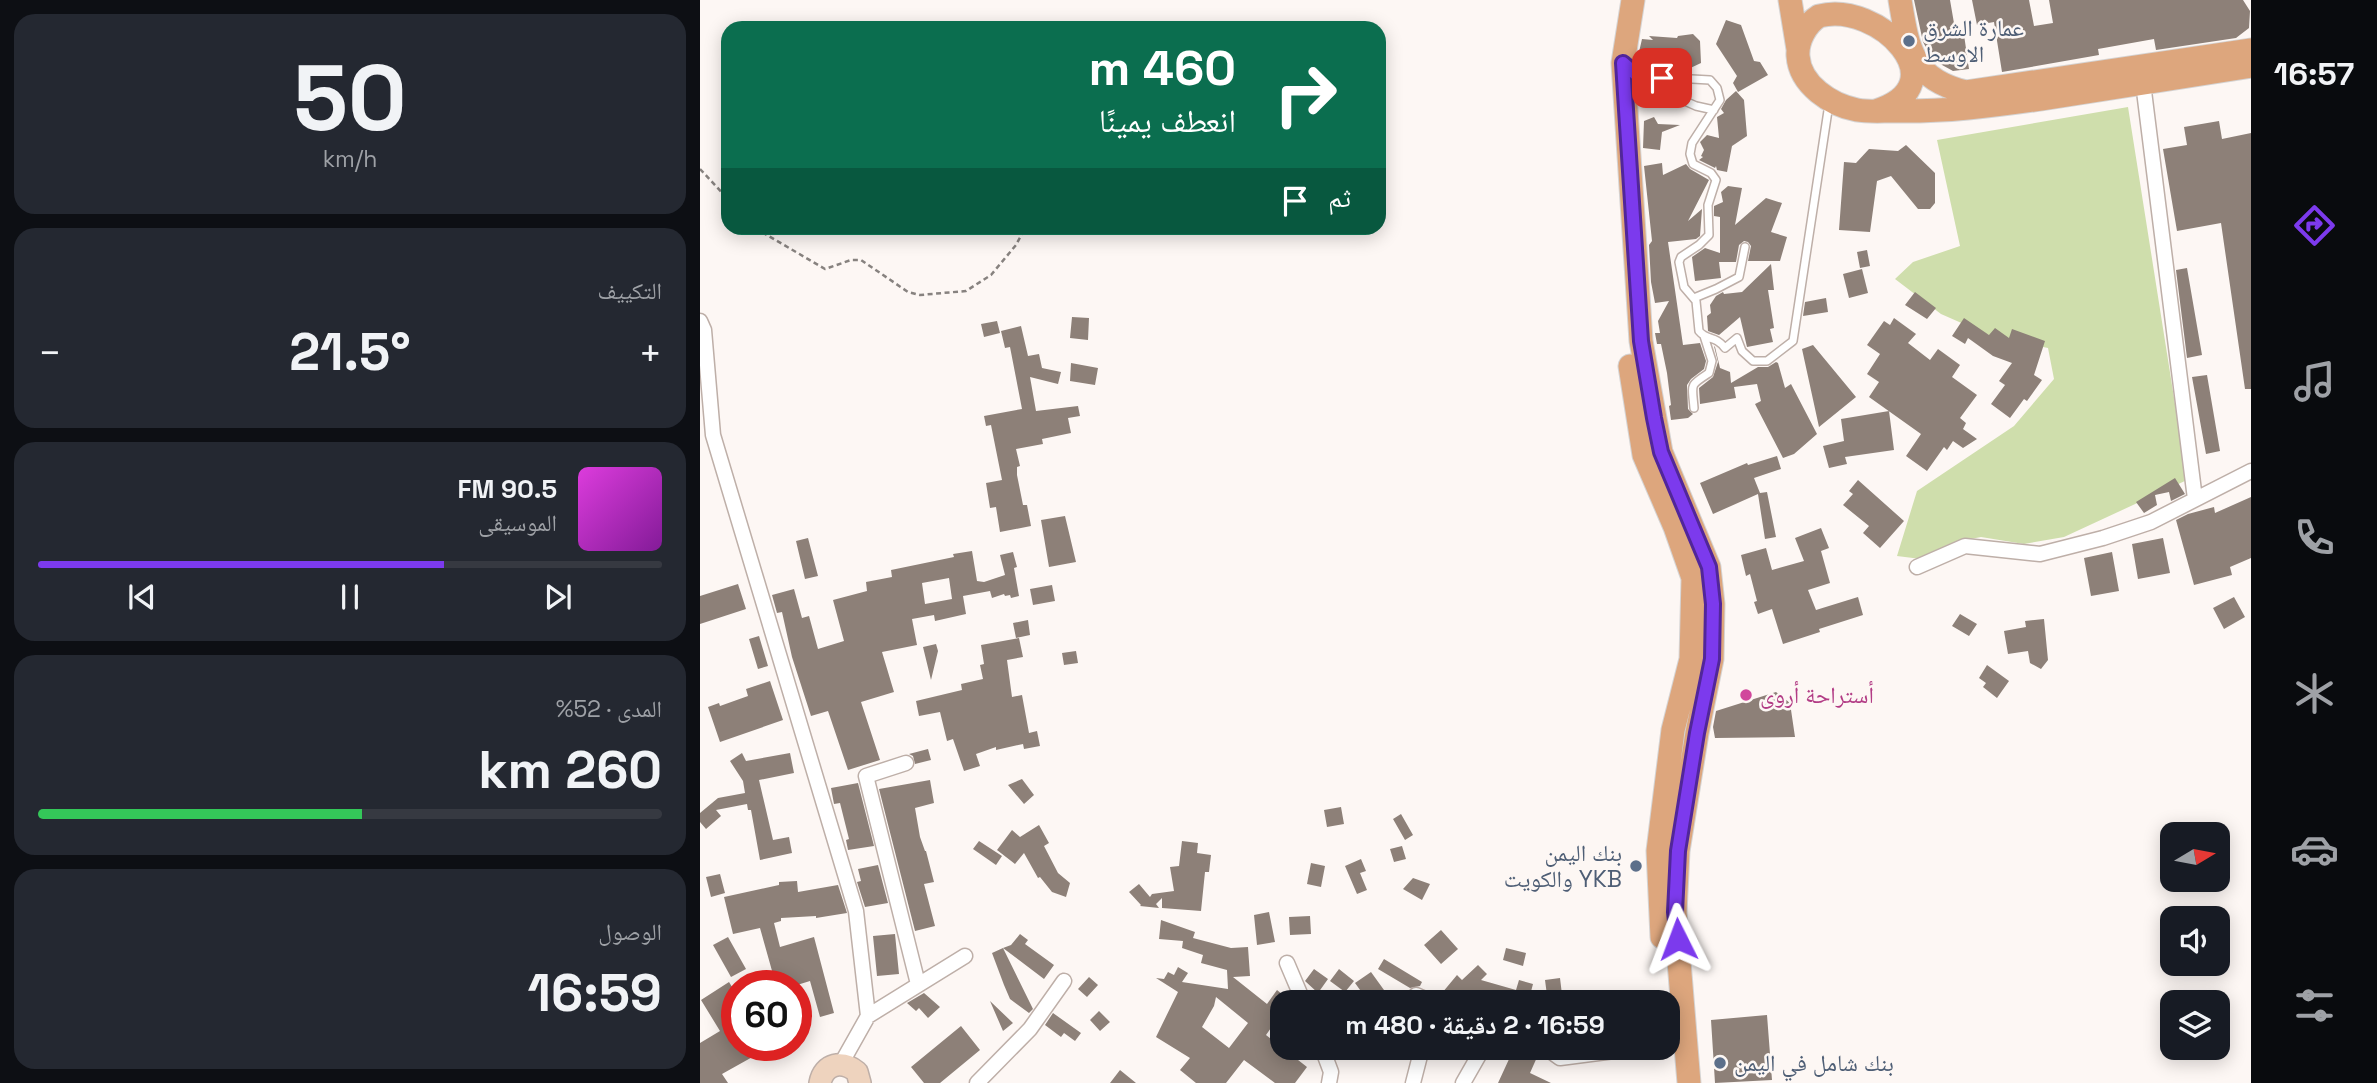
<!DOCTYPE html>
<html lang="ar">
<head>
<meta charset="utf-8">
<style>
	body { margin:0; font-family:"Space Grotesk","Noto Naskh Arabic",sans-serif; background:#242831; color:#f1f3f6; direction:rtl; height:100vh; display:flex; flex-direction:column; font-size:26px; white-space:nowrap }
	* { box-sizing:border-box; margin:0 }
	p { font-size:23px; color:#9ea1a6 }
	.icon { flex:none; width:38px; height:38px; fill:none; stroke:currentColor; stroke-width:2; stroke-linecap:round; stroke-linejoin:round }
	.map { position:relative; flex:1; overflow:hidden; direction:ltr }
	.panel { display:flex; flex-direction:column; gap:14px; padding:14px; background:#0d0f14; width:700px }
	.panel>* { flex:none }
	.banner { position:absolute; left:21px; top:21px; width:665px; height:214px; border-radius:21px; box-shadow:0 4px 18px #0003; direction:rtl; background:#0b6e4f; color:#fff; overflow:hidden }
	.needle { width:46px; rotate:80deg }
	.tools { position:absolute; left:1460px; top:822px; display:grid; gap:14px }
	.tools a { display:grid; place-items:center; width:70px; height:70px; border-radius:14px; background:#171b24; box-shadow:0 4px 18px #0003; font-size:35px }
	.speed { position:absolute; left:21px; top:970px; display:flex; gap:14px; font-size:35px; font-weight:700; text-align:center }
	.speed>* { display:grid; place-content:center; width:91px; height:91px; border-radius:50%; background:#171b24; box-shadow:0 4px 18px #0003; line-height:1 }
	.speed .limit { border:10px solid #d22; background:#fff; color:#111 }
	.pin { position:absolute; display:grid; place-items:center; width:60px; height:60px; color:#fff; margin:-30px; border-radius:14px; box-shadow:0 4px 10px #0006 }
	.me { position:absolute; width:77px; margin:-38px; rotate:357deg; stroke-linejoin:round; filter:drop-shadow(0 0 5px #0008) }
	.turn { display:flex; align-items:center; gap:24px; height:147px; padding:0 35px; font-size:32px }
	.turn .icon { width:91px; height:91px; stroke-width:2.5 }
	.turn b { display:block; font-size:49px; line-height:60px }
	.then { display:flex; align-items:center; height:66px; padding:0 35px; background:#0003; gap:14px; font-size:26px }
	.big { font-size:52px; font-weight:700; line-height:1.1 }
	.panel .tile { flex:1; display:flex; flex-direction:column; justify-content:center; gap:10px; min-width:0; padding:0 24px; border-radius:21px; background:#242831 }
	.panel .dial { align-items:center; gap:0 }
	.dial b { font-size:91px; line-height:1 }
	.song { display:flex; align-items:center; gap:21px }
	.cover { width:84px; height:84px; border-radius:10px; background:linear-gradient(135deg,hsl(300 70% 55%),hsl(290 70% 35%)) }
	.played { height:7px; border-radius:4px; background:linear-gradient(90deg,#7c3aed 65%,#363941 65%) }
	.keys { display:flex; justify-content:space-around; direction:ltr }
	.heat { display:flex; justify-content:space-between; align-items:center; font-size:38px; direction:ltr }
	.charge { height:10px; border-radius:5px; background:linear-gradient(90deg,#34c759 52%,#363941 0) }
	.trip { position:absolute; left:570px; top:990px; width:410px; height:70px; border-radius:21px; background:#171b24; box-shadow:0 4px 18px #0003; font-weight:700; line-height:70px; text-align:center; direction:rtl }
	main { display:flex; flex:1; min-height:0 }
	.tabs { display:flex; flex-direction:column; width:126px; justify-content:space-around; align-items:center; background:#090b0e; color:#9ea1a6 }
	.tabs .icon { width:49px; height:49px }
	.tabs .current { color:#7c3aed }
	.tabs b { font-size:32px; color:#f1f3f6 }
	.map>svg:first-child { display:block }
</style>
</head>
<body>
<main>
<nav class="tabs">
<b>16:57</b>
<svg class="icon current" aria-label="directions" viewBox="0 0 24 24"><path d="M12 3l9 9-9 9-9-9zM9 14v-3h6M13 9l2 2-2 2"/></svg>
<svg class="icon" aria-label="music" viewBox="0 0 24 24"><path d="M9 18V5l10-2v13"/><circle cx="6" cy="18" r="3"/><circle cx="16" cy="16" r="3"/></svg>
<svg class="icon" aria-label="phone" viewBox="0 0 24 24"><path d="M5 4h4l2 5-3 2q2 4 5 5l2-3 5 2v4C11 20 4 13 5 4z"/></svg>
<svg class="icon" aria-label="climate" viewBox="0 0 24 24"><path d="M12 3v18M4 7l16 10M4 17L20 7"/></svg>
<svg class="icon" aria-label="car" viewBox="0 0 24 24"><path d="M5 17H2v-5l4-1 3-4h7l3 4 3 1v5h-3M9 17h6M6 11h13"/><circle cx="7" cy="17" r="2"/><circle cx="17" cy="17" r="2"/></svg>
<svg class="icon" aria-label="filters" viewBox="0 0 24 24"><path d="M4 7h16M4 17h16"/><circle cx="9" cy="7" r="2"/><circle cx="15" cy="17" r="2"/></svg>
</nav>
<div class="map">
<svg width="1551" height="1083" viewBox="0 0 1551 1083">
	<rect width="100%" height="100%" fill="#fdf7f4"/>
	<path fill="#cfdeac" d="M1428,107L1487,480L1364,537L1324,544L1281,537L1260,541L1221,559L1197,556L1217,491L1314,426L1354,379L1348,348L1291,336L1241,314L1195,279L1213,262L1260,246L1237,140Z"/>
	<path fill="#8d8078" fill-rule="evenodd" d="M1214,0H1250L1255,29L1263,28L1269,69L1253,71L1233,60L1223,42Z
		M1272,0H1329L1334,26L1353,23L1349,0H1543L1550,11L1549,28L1536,38L1456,50L1454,39L1398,49L1399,55L1302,72L1294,22L1277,25Z
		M1026,20L1041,25L1054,61L1060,62L1068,75L1038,92L1033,83L1037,76L1016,44Z
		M993,34L1000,41L1001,63L984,71L962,49V62L937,61L942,39L953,40L949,36L977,38L978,36Z
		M1036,91L1044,100L1047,136L1032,146L1027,172L1017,170L1016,166L1015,168L999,160L1003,157L1001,156L1004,150L1000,142L1007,135L1019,138L1017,117L1024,113L1021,109L1026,100Z
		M954,117L958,124L980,125L962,132L960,150L943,148L944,121Z
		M1519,121L1522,139L1551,133V389H1545L1521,223L1477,231L1463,149L1487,145L1484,127Z
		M1206,145L1235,173V203L1230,209H1218L1191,176L1177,181L1170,232L1139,230L1144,162L1156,163L1169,149L1198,151Z
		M962,163L963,175L986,164L990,169L1009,180L988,221L1002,209L1000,236L996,239L968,242L983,345L1000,343L1006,361L1004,369L991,379L987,385L988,409L993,414L988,418L971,420L969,406L971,405L967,373L961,344H957L955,333H960L958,321L969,301L955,303L951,282L949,245L952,241L944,166Z
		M1028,186L1042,188L1035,225L1066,198L1082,203L1071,232L1087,237L1080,261H1048L1051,246L1048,242L1044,241L1039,245L1036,262H1019L1021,278L995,281L992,257L1005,248L1020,253V217L1014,216V206L1023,202L1021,192Z
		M1167,250L1170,266L1160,268L1157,252Z
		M1071,264L1074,290H1068L1074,328L1070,329L1073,342L1047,347L1040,317L1019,335L1008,331L1007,316L1011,313L1010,305L1016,296L1023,292L1024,294L1042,292Z
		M1487,268L1502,355L1487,358L1476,270Z
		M1162,269L1168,293L1149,298L1143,274Z
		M1215,292L1236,308L1227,319L1205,305Z
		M1126,298L1128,312L1103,316L1105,302Z
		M372,317L389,318L388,340L370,338Z
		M1194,318L1216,334L1208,343L1230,360L1238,349L1260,365L1252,377L1277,395L1260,418L1266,423L1263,429L1277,439L1263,448L1253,441L1247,450L1244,447L1227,471L1206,456L1221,434L1169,397L1179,382L1167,374L1180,354L1167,345L1184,321L1190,325Z
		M1264,318L1289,335L1295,328L1309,338L1312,329L1345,341L1334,375L1342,380L1327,401L1324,399L1310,418L1291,404L1305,385L1299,381L1312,363L1293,356L1268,338L1265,344L1252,336Z
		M297,321L300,333L284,337L281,324Z
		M321,326L328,356L339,354L342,368L361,372L358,384L330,377L336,411L378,406L380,416L368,418L371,433L342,439L343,444L316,449L320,466L317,467V475L323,505H327L331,526L300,532L296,507L290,508L286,483L302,480L291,425L286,426L284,416L322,409L310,347L305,348L301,331Z
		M1113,345L1156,397L1119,427L1102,349Z
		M1014,346L1015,347L1020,368L1030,372L1031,383L1058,367H1068L1076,362L1078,363L1085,388L1091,384L1117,434L1094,454L1083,458L1055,404L1061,401L1057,384L1034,387L1036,398L1000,404L999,388L1013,377L1018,362Z
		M371,363L398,368L395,385L370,381Z
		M1507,375L1520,451L1506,454L1492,377Z
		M1189,411L1194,450L1145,457L1147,464L1129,468L1123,446L1144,441L1141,419Z
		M1077,456L1081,469L1054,478L1060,493L1067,492L1076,537L1065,539L1058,494L1013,514L1000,483L1047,463L1048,465Z
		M1475,478L1485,494L1471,501L1469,492L1455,495L1457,505L1444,513L1436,502Z
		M1158,480L1204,521L1180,548L1163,533L1169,526L1143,505L1153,494L1149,491Z
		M1551,497V558L1530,567L1532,575L1494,585L1476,520L1488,514L1514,507L1515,513Z
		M365,516L376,562L349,567L341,520Z
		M1121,528L1129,548L1121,551L1130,583L1108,590L1116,610L1158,597L1163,615L1119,629L1120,632L1083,644L1072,609L1058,614L1054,602L1057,601L1050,574L1046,576L1041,555L1066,548L1072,570L1104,561L1095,538Z
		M108,538L118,576L105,579L96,541Z
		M1463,538L1470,573L1438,579L1432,544Z
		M272,551L277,581L284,582L305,575L300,555L313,552L317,567L314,568L319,596L311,598L310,595L305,596L304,594L292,598L290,591L263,596L266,614L235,621L234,615L212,619L217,645L182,652L194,692L161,702L180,760L148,770L128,711L111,716L92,657L82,612L77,613L72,595L94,589L102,618L109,616L118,649L144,641L133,600L167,591L166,582L192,577L191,570L254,557L253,554ZM249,578L252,599L225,604L222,583Z
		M1412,552L1419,591L1391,596L1384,558Z
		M38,584L46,609L0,624V596Z
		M352,585L355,601L333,605L330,589Z
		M1534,597L1545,617L1524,629L1513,608Z
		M1260,614L1277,624L1269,636L1252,626Z
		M1344,619L1348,660L1341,669L1330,663L1328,651L1308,654L1304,631L1326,627L1325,621Z
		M328,620L330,635L316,638L313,623Z
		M59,636L68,666L58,669L49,639Z
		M319,638L323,657L307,660L312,697L322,695L329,733L337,731L340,746L324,749L323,744L296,750V747L276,754L280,766L264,771L253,739L247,741L240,712L219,716L216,701L262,690L261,684L283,679L280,665L284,664L281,645Z
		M236,644L238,651L231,680L223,647Z
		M376,651L378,663L364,665L362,653Z
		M1287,665L1309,681L1297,698L1283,687L1286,683L1279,678Z
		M70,681L83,720L20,742L8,707L19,703L20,706L48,696L46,689Z
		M1076,692L1090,703L1095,737L1015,738L1013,727L1016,711Z
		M228,749L231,760L215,764L213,756L209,754Z
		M42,753L46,761L90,753L94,773L59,780L73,840L89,837L92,853L60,860L51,810H48L47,804L16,810L21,816L6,829L0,822V813L18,798L45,793L43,781L30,761Z
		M322,779L334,795L324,804L308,785Z
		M230,780L234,803L215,808L220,837L225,851H226L234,882L224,884L235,926L215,931L179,789Z
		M158,783L174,846L148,850L146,840L149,839L140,803L134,804L131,788Z
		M641,807L644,824L627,827L624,810Z
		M701,814L713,835L705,840L693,819Z
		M339,825L349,843L344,846L358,873L370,883L366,897L352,892L340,877L338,878L324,853L315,864L297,850L312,830L320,837Z
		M279,841L302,856L296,865L273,849Z
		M482,841L498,843L497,853L511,855L509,872H505L501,911L462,908V898L456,904L459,908L440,906L441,905L429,892L439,884L450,897L452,894L474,891L470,867L479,866Z
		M702,846L706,859L694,862L690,849Z
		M661,859L666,871L660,873L667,890L657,894L645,866Z
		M611,863L625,866L621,887L607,884Z
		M178,865L188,903L165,907L157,882L161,881L158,869Z
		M20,874L25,893L11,897L6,877Z
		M713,878L730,884L722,900L703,889Z
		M97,881L98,892L138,885L147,913L116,918V916L81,918V921L74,923L80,947L114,937L134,1013L120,1017L110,981L97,985H76L60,928L33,934L24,897L79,885V882Z
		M569,912L575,942L557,945L554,915Z
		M610,916L611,934L590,935L589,917Z
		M461,920L495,932L493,938L531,948L548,947L550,976L533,977L567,1004L577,990L593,1003H583V1011L566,1035L607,1067L595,1083H575L544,1060L526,1083H496L480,1070L490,1058L456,1037L478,992L456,978L464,979L468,972L474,975L478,967L488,973L482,982L528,989L527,970L501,963L503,955L482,948L483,941L459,939ZM516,997L548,1023L529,1048L502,1027L514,1006Z
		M741,930L758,949L741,964L724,945Z
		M195,934L199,974L177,976L173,936Z
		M320,934L328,940L325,944L354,965L344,979L303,948L311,945Z
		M28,937L46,969L31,977L13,945Z
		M303,948L333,1009L329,1013L310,999L304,985L292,953Z
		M806,948L826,953L823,966L803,960Z
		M684,959L722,982L720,986L710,988L678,969Z
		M778,965L787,974L781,980L816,990L819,980L833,984L828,1003H754L742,993L757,975L762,980Z
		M614,969L628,979L618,993L605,981Z
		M639,969L654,981L645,992L630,981Z
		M671,972L684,990L668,1001L655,983Z
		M389,977L398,985L387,997L378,989Z
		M860,978L863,1003H848L845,980Z
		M29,982L37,995V1045H74L22,1074L28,1083H0V1043L20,1031L1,1000Z
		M224,993L240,1007L228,1018L219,1008L216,1011L207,1003Z
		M290,1001L313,1023L303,1031Z
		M399,1011L410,1022L400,1031L390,1020Z
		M353,1013L381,1033L375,1041L364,1033L361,1037L345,1025Z
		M1067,1015L1072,1080L1015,1083L1011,1020Z
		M261,1026L280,1050L240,1083H224L211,1067Z
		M793,1048H822L838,1055L830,1073L851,1083H798L810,1057Z
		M420,1070L436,1083H410Z"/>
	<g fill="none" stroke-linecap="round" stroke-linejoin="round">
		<defs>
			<path id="lane" d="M930,70L938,76L1010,80L1017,88L1020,100L992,143L990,154L993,164L1011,173L1016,180L1008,205L1009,235L999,245L981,257L979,262L984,287L996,301L999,331C1007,341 1015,335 1025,348L1037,338L1042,351L1053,361H1067L1093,341L1129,104
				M986,80L984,92L987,102L996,106L1014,110
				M994,298L1016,289L1039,277L1045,247
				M994,408C992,383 989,386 1009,373L1012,361L1004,336"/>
			<path id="street" d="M1443,83L1495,499
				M0,321L4,330L13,435L156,911L168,1016L141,1064
				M1217,567L1265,546L1340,554L1403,538L1451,522L1551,471
				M206,763L166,776L218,984
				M587,963L604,1003
				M716,995L734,1003
				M168,1016L265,956
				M968,1044H973
				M622,1048L631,1072L629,1083
				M846,1048L860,1058L937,1048
				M277,1083L330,1029L364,981
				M713,1083L722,1048
				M763,1083L783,1048"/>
			<path id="secondary" d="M120,1083C124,1063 142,1060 157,1072L160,1083"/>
			<path id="primary" d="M933,0L923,63L941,341L961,452L1009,567L1013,604L1012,659L997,733L978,851L975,913L989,1083
				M1090,0L1098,49
				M1200,0C1208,49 1212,79 1266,92L1551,50
				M1176,111C1261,84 1178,0 1119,16C1106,24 1097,41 1098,56C1100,85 1131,105 1157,110C1168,112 1181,111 1194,111C1244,112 1292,106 1341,99C1411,88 1481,77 1551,66
				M930,366L944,455L975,527L993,578L991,659L973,730L958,851L962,937"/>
		</defs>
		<use href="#lane" stroke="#beafa8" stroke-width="10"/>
		<use href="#street" stroke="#beafa8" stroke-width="17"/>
		<use href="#secondary" stroke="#beafa8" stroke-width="24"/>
		<use href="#primary" stroke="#d5d4d4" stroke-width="25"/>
		<path stroke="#87827f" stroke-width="2.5" stroke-dasharray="5 3.5" stroke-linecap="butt" d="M0,169L28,199
			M55,228L125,269L151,260H161L208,292L220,295L266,291L291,275L316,245L325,228"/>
		<use href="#lane" stroke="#fff" stroke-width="7"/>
		<use href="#street" stroke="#fff" stroke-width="14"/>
		<use href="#secondary" stroke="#eed3be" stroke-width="21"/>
		<use href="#primary" stroke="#dda67d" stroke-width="23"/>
	</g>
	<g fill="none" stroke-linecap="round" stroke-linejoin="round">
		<defs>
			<path id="route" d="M962,78L938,76L923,63L941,341L954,418L961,452L1009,567L1013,604L1012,659L997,733L978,851L975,912L978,939"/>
		</defs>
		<use href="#route" stroke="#51269a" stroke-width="18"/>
		<use href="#route" stroke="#7c3aed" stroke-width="12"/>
	</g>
	<g fill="#5c6f8a" stroke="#fdf7f4" stroke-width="2.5">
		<circle cx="1209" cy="41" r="7"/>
		<circle cx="936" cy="866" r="7"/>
		<circle cx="1020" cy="1063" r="7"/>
	</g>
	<circle fill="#d1479c" stroke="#fdf7f4" stroke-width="2.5" cx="1046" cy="695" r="7"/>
	<g text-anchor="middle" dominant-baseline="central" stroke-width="5" stroke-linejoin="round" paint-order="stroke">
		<g font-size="23" fill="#4e5e75" stroke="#fdf7f4" text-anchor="start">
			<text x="1223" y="28">عمارة الشرق<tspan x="1223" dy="26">الاوسط</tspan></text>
			<text x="922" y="853" text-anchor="end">بنك اليمن<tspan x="922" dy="26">والكويت YKB</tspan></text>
			<text x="1034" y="1063">بنك شامل في اليمن</text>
		</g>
		<g font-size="23" fill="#b23c85" stroke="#fdf7f4" text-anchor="start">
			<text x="1060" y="695">أستراحة أروى</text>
		</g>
	</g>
</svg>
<div class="tools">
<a><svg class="needle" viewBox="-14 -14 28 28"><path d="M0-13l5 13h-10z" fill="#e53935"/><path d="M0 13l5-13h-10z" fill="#9ea1a6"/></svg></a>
<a><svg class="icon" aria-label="sound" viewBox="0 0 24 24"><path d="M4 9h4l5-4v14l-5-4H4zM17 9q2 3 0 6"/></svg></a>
<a><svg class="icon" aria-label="layers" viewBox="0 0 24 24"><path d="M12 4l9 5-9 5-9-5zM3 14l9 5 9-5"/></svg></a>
</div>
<div class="speed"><div class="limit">60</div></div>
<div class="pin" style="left:962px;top:78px;background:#d93025"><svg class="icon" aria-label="arrive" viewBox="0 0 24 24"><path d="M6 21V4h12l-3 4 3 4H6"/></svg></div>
<svg class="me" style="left:978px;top:939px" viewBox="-20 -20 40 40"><path d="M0-17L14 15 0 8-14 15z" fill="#7c3aed" stroke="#fff" stroke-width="4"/></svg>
<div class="trip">16:59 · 2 دقيقة · 480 m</div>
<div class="banner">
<div class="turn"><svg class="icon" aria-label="right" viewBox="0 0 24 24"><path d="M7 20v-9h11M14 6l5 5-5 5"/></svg><div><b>460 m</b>انعطف يمينًا</div></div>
<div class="then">ثم<svg class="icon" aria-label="arrive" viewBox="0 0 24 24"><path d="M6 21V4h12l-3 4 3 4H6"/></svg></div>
</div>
</div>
<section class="panel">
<div class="tile dial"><b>50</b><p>km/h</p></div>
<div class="tile"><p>التكييف</p>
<div class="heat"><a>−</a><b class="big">21.5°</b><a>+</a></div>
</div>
<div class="tile">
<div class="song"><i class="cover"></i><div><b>90.5 FM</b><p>الموسيقى</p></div></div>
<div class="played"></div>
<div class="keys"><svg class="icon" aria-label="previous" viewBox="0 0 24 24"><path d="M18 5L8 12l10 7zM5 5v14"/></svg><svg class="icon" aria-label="pause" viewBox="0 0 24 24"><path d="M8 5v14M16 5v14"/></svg><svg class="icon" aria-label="next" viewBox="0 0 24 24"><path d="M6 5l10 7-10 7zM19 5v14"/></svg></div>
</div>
<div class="tile"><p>المدى · 52%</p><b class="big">260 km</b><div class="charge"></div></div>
<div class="tile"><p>الوصول</p><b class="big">16:59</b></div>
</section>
</main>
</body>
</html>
